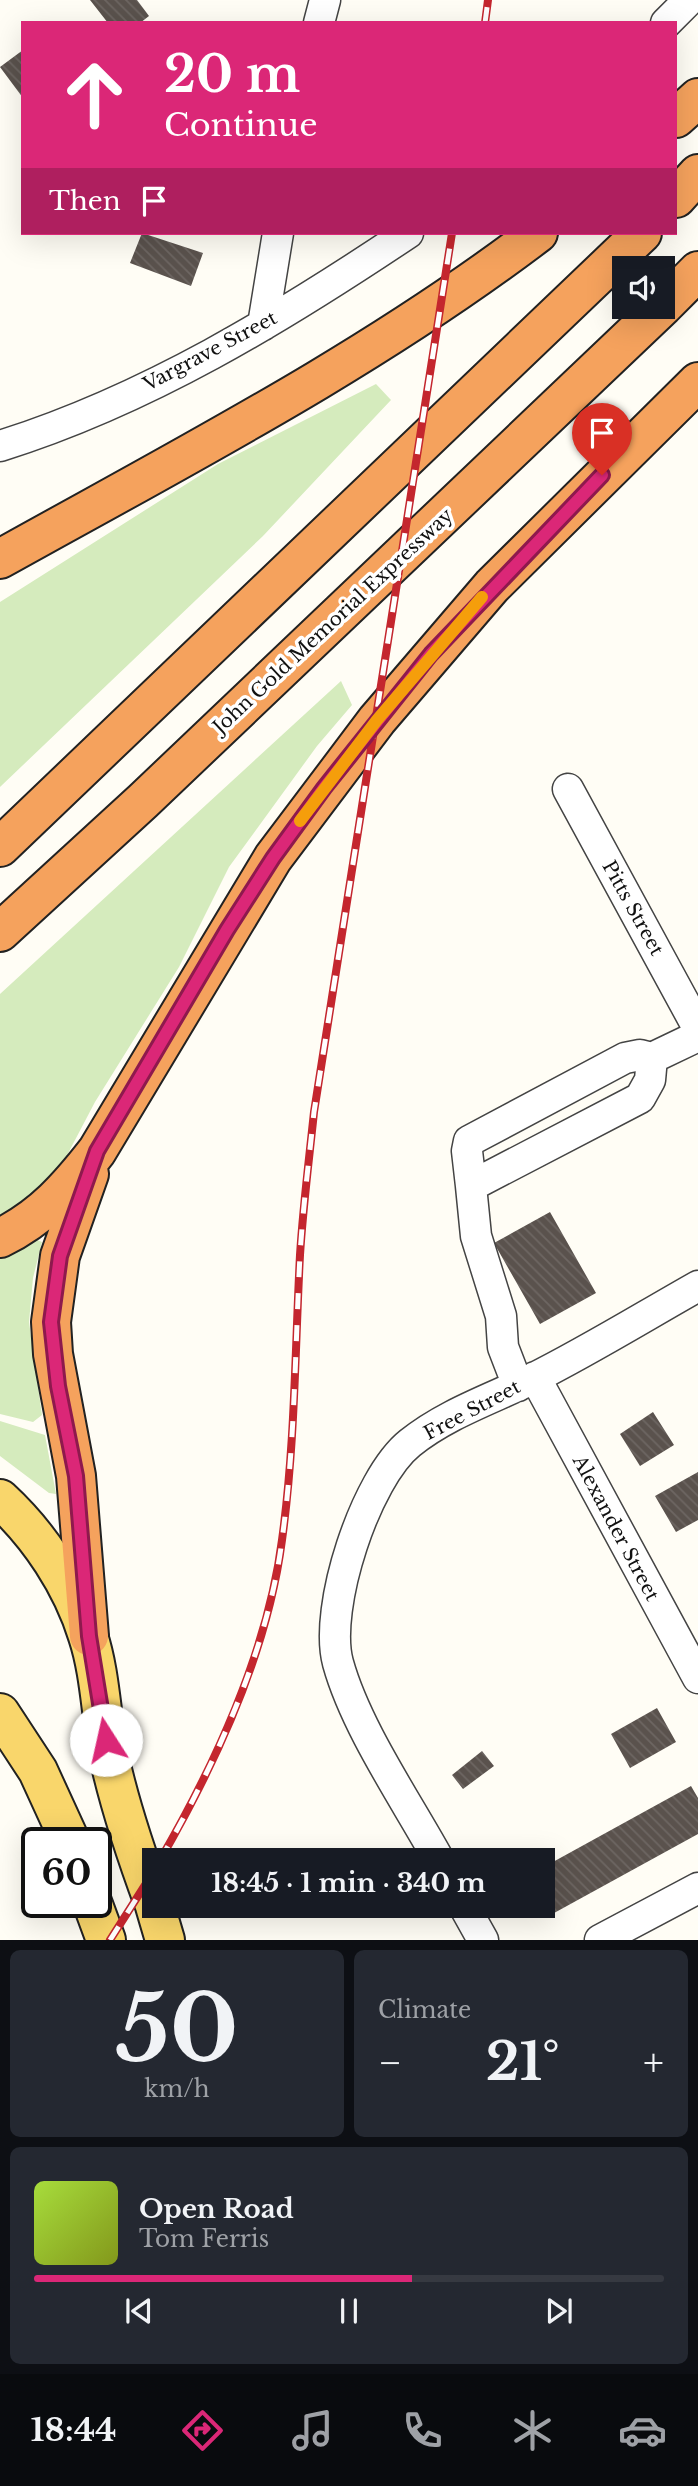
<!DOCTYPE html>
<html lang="en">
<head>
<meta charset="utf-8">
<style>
	body { margin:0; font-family:"Libre Baskerville",serif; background:#242831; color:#f1f3f6; height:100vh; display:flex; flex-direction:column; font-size:26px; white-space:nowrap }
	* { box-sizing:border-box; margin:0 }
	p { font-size:23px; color:#9ea1a6 }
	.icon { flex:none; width:38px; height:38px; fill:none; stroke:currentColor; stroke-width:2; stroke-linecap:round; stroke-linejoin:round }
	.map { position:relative; height:1940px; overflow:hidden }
	.sheet { display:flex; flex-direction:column; gap:10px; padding:10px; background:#0d0f14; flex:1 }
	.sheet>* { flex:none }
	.guide { position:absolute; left:21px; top:21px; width:656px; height:214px; border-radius:0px; box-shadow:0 7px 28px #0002; background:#db2777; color:#fff; overflow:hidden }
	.buttons { position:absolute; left:612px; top:256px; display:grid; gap:14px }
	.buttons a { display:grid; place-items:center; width:63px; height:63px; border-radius:0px; background:#171b24; box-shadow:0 7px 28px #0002; font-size:35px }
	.speed { position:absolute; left:21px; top:1827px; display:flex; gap:14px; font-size:35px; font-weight:700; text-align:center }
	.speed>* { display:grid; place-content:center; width:91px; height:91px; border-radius:50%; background:#171b24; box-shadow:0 7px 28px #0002; line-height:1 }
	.speed .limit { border:4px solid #111; border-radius:10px; background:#fff; color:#111 }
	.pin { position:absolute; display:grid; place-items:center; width:60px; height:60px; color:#fff; margin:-72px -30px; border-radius:50% 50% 50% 0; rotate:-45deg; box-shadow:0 0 7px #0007 }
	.pin .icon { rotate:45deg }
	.me { position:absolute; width:77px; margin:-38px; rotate:350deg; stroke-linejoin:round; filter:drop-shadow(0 0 5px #0008) }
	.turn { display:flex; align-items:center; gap:24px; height:147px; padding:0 28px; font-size:32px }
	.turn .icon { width:91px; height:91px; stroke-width:2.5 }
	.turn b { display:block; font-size:49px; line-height:60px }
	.then { display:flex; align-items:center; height:66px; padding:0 28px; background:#0003; gap:14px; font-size:26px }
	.big { font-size:52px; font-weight:700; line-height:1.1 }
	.sheet .tile { flex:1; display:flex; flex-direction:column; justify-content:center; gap:10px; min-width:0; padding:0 24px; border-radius:10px; background:#242831 }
	.sheet .dial { align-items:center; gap:0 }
	.dial b { font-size:91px; line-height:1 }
	.song { display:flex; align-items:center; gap:21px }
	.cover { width:84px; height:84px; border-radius:10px; background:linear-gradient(135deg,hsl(80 70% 55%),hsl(70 70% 35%)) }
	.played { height:7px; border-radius:4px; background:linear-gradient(90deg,#db2777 60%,#363941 60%) }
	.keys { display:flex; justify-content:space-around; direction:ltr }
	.heat { display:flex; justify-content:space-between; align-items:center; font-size:38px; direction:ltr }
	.sheet .tiles { flex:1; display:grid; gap:10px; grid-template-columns:1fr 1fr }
	.tile:last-child { grid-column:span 2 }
	.trip { position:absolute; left:142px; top:1848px; width:413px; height:70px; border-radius:0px; background:#171b24; box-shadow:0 7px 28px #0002; font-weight:700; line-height:70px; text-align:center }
	.tabs { display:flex; height:112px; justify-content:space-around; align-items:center; background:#090b0e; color:#9ea1a6 }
	.tabs .icon { width:49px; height:49px }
	.tabs .selected { color:#db2777 }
	.tabs b { font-size:32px; color:#f1f3f6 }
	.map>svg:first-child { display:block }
</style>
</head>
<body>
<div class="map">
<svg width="698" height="1940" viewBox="0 0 698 1940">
	<defs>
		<pattern id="building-back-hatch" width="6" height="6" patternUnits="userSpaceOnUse" patternTransform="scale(1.75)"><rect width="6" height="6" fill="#5a524d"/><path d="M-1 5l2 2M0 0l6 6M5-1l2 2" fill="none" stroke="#6d6662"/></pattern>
	</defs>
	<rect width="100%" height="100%" fill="#fffdf5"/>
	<path fill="#d5ebbd" d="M376,384L391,400L263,536L0,787V602L218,464Z
		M341,681L352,705L317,746L229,867L179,967L95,1102L64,1161L42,1188L0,1222V994Z
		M35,1239L42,1242L33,1278L29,1322L42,1415L33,1422L0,1414V1259Z
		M0,1421L45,1435L56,1494L49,1493L0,1456Z"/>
	<path fill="url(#building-back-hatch)" d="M90,0H137L149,16L140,23H108Z
		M23,50V98L0,67Z
		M142,233L203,253L191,286L130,263Z
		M550,1212L596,1293L540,1324L494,1243Z
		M653,1412L674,1445L640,1466L620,1434Z
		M698,1472V1520L676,1532L655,1496Z
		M657,1708L676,1742L630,1768L611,1734Z
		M482,1751L494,1766L463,1789L452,1775Z
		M691,1786L698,1798V1834L545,1918L538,1906H542V1868Z"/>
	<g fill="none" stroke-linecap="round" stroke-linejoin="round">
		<defs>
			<path id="minor" d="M319,23L325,0
				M666,23L689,0
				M263,325L278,233
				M0,446C147,400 281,318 408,233
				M568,789L698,1028
				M652,1058L650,1080L640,1098L471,1186L467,1151L469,1141L625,1058L640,1055L652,1058L698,1036
				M471,1186L476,1236L501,1316L503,1347L518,1386
				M535,1377L698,1678
				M439,1860C406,1800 356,1728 338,1663C323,1608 366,1478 410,1443C446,1414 491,1399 532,1379C588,1351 643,1317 698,1286
				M464,1906L483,1940
				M600,1940L698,1888"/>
			<path id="major" d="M0,1499C39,1535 72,1584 88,1636C101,1675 101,1721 110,1761C121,1810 137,1857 154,1903
				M0,1713L38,1771L71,1843
				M92,1902L106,1940
				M155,1906L165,1940"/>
			<path id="highway" d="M676,118L698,98
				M676,198L698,174
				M663,306L698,271
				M0,559C183,457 371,360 538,233
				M0,847L642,233
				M0,932L143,801L663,306
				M89,1174L60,1256L51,1322L53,1354L76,1476L89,1636
				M0,1238C42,1218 69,1187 97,1151L273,858L377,720L492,586L698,382"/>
		</defs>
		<use href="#minor" stroke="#444" stroke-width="33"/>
		<use href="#major" stroke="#222" stroke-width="42"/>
		<use href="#highway" stroke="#222" stroke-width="42"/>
		<use href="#minor" stroke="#fff" stroke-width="30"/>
		<use href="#major" stroke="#f9d66b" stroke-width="38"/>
		<use href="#highway" stroke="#f5a25d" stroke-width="38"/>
		<defs>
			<path id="rail" d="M485,23L488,0
				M160,1860C215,1765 268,1650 282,1540C295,1446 295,1350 300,1255C303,1207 309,1160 314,1112L452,233
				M110,1940L154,1871"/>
		</defs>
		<use href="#rail" stroke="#c4262e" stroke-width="8"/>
		<use href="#rail" stroke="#fff" stroke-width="5" stroke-dasharray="16" stroke-linecap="butt"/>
	</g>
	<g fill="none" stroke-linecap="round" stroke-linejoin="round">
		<defs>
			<path id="route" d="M106,1740L89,1636L76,1476L58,1386L51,1322L60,1256L97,1151L227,930L273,858L324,788L431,654L602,475"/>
		</defs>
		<use href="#route" stroke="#8e194d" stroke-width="18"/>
		<use href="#route" stroke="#db2777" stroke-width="12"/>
		<path stroke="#f59e0b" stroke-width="12" d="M300,821L377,720L482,597"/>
	</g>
	<g text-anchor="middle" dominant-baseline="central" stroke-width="7" stroke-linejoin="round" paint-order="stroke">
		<g font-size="19" fill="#111" stroke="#fff">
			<text transform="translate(210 351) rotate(-28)">Vargrave Street</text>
			<text transform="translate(333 621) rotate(-43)">John Gold Memorial Expressway</text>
			<text transform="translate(633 908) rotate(61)">Pitts Street</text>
			<text transform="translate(472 1410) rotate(-28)">Free Street</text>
			<text transform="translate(616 1528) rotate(62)">Alexander Street</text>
		</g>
	</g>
</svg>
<div class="buttons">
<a><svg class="icon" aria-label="sound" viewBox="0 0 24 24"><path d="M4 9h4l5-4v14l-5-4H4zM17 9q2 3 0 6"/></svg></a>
</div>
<div class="speed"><div class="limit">60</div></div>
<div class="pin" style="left:602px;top:475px;background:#d93025"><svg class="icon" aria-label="arrive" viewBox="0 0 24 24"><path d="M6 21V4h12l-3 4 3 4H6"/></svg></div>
<svg class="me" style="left:106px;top:1740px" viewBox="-20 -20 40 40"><circle r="19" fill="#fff"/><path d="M0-13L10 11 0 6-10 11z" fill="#db2777"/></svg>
<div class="trip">18:45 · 1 min · 340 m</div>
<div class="guide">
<div class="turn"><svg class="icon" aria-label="ahead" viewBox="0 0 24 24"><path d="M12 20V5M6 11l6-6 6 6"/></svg><div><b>20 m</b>Continue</div></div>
<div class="then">Then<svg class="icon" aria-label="arrive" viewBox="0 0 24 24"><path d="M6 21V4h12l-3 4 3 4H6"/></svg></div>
</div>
</div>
<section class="sheet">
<div class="tiles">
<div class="tile dial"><b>50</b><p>km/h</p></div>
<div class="tile"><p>Climate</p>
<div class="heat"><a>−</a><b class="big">21°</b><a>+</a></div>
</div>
<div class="tile">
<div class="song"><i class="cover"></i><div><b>Open Road</b><p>Tom Ferris</p></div></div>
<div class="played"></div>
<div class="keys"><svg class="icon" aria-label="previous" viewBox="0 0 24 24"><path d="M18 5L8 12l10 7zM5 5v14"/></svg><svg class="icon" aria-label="pause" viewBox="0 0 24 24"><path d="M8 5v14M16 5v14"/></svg><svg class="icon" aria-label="next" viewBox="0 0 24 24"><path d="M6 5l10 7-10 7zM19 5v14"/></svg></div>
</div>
</div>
</section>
<nav class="tabs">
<b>18:44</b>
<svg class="icon selected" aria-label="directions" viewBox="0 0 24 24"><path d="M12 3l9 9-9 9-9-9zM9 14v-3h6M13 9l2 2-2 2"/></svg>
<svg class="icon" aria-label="music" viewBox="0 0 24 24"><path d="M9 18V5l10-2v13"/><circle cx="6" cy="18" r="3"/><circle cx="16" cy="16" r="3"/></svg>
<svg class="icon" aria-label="phone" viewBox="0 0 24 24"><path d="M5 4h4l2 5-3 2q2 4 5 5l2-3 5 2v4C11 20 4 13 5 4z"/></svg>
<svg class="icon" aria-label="climate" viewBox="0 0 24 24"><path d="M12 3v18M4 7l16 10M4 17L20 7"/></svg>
<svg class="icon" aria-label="car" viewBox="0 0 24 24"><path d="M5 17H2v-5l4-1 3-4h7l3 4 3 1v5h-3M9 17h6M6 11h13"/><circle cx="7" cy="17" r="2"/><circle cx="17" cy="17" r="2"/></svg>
</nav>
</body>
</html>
